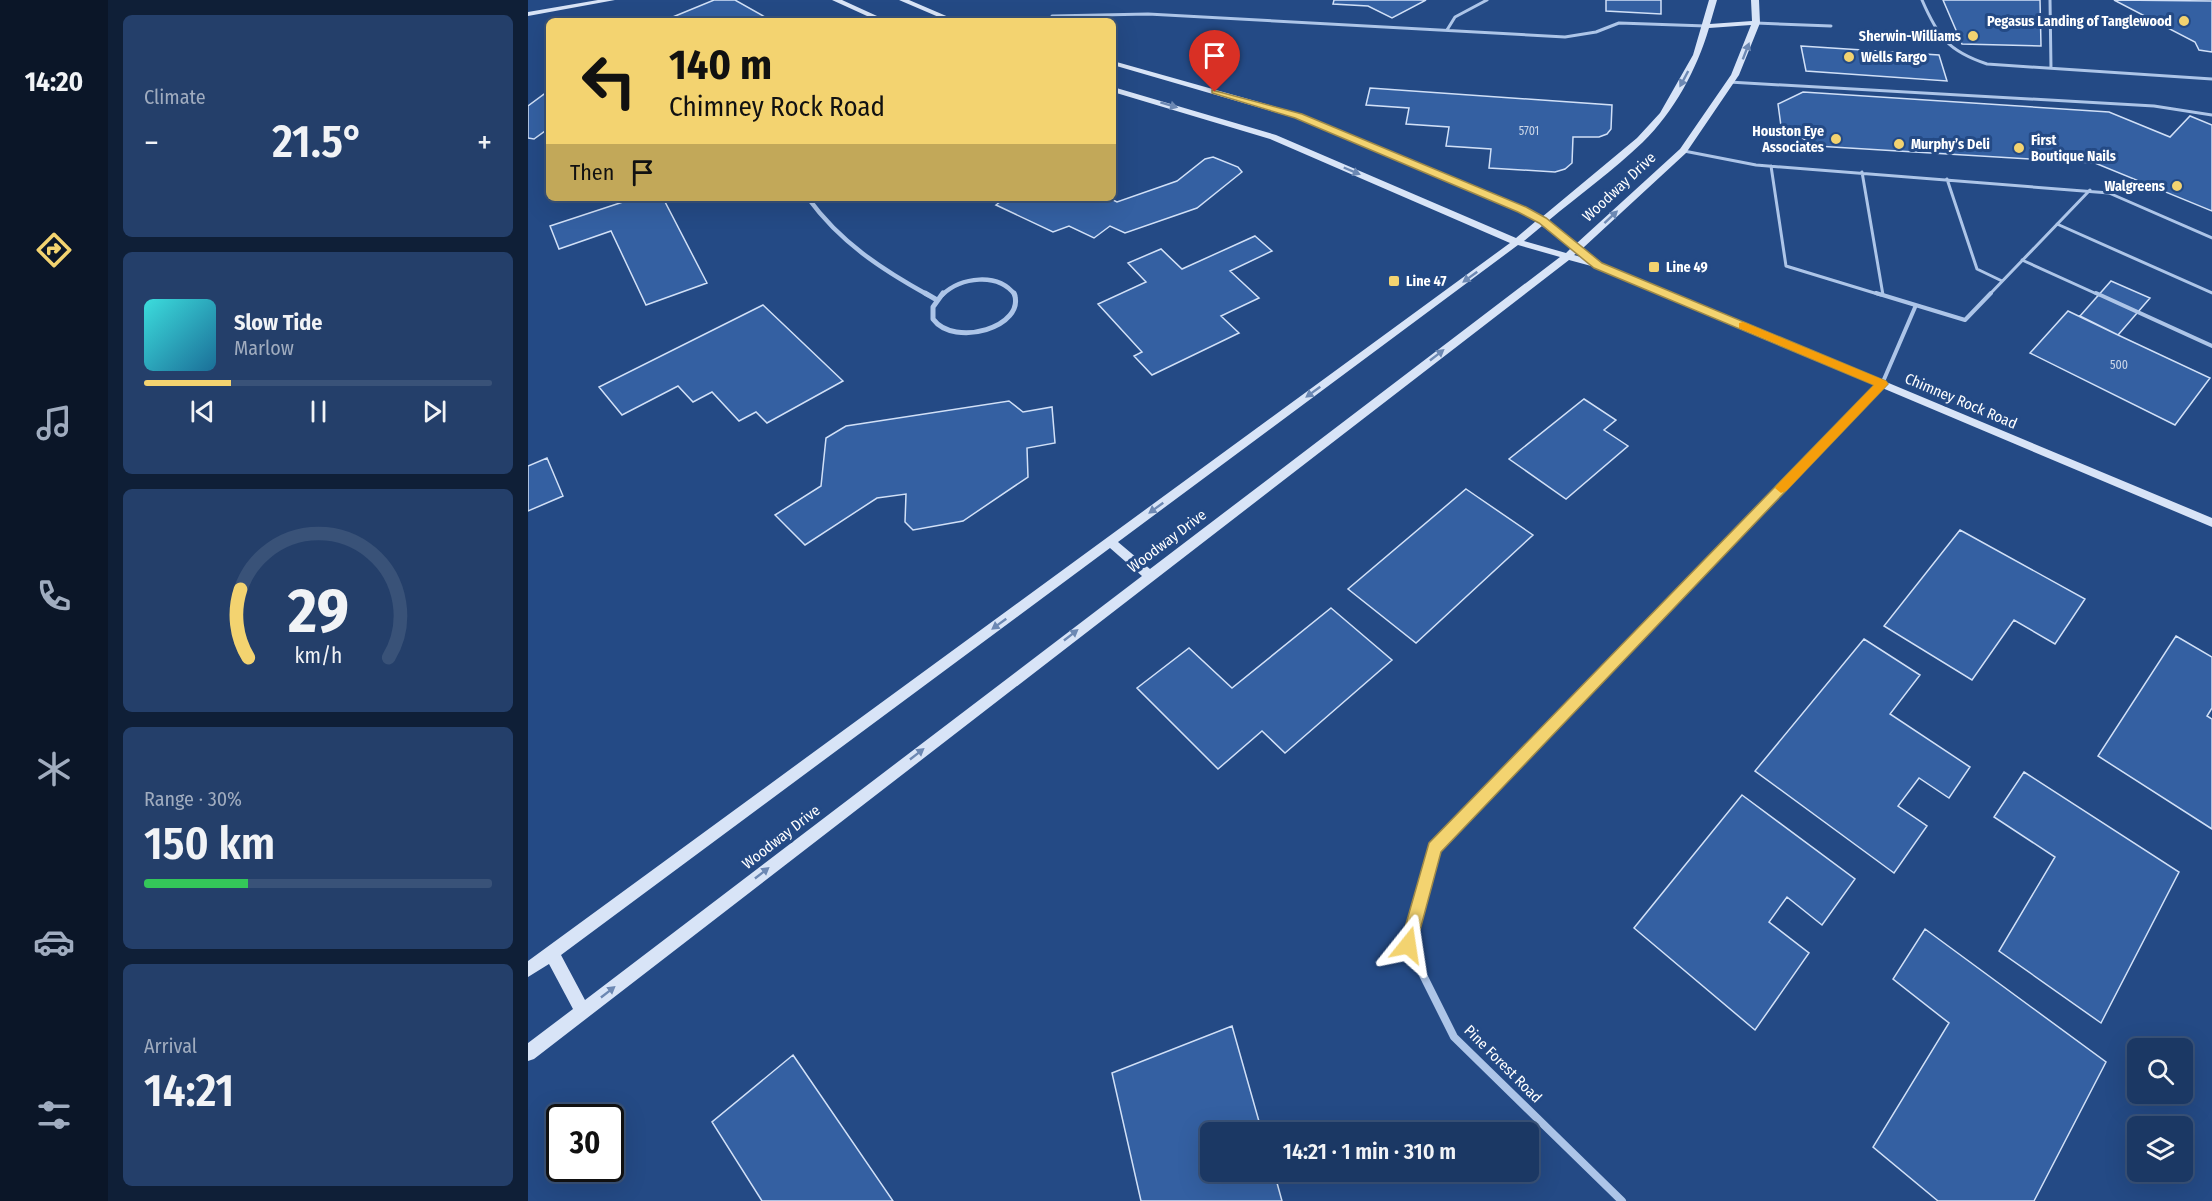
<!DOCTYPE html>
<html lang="en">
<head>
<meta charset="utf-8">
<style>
	body { margin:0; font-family:"Fira Sans Condensed",sans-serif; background:#243f6a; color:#f1f3f6; height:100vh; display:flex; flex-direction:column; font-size:22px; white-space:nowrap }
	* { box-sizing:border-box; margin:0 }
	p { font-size:20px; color:#a0acbf }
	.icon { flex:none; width:33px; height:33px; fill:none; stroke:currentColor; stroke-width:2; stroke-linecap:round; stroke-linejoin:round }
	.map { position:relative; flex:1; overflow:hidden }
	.panel { display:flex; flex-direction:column; gap:15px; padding:15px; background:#0f1f37; width:420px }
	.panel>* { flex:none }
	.top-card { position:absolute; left:18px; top:18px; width:570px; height:183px; border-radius:9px; box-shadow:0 6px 24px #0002,0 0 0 2px #395278; background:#f3d370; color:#111; overflow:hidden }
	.fabs { position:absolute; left:1599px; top:1038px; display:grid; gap:12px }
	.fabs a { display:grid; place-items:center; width:66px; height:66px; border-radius:9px; background:#1b3864; box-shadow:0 6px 24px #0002,0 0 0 2px #395278; font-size:30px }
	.speed { position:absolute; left:18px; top:1104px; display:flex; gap:12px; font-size:30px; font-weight:700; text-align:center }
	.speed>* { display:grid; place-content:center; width:78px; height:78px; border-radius:50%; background:#1b3864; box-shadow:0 6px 24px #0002,0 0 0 2px #395278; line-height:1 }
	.speed .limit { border:3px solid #111; border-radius:9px; background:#fff; color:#111 }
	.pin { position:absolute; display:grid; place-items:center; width:51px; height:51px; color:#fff; margin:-62px -26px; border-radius:50% 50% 50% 0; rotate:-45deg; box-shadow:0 0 6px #0007 }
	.pin .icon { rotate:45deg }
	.me { position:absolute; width:66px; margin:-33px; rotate:15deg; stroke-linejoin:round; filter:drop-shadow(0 0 4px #0008) }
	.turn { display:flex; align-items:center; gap:21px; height:126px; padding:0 24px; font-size:27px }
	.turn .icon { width:78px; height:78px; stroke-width:2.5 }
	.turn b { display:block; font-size:42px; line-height:51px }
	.then { display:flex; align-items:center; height:57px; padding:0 24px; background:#0003; gap:12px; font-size:22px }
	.big { font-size:45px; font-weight:600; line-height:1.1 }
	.panel .widget { flex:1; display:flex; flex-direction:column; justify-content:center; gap:9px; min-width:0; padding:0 21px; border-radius:9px; background:#243f6a }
	.panel .dial { align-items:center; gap:0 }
	.dial svg { height:156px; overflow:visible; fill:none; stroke:#395278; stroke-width:7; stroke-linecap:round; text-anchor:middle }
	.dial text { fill:#f1f3f6; stroke:none }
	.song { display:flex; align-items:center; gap:18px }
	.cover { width:72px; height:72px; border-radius:9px; background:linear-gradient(135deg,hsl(180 70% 55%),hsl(200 70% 35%)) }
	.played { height:6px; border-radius:3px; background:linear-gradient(90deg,#f3d370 25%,#395278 25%) }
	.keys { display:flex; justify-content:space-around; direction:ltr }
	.heat { display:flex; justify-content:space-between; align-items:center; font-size:33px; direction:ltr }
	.charge { height:9px; border-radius:4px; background:linear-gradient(90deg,#34c759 30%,#395278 0) }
	.trip { position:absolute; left:672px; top:1122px; width:339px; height:60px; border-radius:9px; background:#1b3864; box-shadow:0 6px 24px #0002,0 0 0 2px #395278; font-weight:600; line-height:60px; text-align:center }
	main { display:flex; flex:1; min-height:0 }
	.tab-bar { display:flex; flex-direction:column; width:108px; justify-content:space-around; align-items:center; background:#0b1628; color:#a0acbf }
	.tab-bar .icon { width:42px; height:42px }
	.tab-bar .current { color:#f3d370 }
	.tab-bar b { font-size:27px; color:#f1f3f6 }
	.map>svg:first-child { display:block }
</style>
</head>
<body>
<main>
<nav class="tab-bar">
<b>14:20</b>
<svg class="icon current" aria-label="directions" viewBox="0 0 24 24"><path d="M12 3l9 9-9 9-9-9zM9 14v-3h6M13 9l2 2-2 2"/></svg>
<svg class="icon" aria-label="music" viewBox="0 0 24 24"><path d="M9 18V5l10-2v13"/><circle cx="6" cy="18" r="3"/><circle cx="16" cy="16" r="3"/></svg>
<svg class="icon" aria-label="phone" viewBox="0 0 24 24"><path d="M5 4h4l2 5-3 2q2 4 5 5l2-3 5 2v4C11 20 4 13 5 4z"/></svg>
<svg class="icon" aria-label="climate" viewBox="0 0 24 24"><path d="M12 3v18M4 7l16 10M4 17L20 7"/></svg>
<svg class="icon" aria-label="car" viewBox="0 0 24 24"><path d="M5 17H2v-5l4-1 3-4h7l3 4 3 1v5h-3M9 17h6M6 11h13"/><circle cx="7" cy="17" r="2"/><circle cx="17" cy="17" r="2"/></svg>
<svg class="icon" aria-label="filters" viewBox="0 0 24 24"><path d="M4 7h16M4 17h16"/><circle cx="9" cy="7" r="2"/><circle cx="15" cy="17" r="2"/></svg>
</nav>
<section class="panel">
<div class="widget"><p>Climate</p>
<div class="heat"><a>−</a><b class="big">21.5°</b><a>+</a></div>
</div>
<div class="widget">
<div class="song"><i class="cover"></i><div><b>Slow Tide</b><p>Marlow</p></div></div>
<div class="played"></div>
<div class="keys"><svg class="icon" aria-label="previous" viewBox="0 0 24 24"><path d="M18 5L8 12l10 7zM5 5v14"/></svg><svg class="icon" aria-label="pause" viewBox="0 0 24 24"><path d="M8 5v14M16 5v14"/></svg><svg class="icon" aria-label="next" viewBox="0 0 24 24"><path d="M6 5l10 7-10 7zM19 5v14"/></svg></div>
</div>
<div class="widget dial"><svg viewBox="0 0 100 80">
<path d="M14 69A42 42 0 1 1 86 69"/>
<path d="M14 69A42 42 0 0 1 10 34" stroke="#f3d370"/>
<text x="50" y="56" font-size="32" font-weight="700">29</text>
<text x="50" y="72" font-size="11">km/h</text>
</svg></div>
<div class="widget"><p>Range · 30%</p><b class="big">150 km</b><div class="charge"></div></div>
<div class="widget"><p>Arrival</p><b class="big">14:21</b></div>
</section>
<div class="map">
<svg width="1684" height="1201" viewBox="0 0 1684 1201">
	<rect width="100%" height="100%" fill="#244a85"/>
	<path fill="#3460a2" stroke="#d1e0f7" stroke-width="1.5" d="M186,0H207L244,21H135Z
		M806,0H898L864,18L840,6L805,4Z
		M1078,0H1133V14L1078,11Z
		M1415,0H1512L1513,46L1434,44Z
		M1586,0L1684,1V52L1671,50L1667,42Z
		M1273,46L1411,55L1419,81L1278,71Z
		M842,88L1084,105L1083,129L1079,134L1071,137H1045L1044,163L1037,169L1027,172L961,168L963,149L918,146L921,127L878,124L881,108L838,105Z
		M19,92L21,93V128L6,139L0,138V106Z
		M1275,92L1581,112L1642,137L1662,116L1684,125V211L1567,163L1288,146L1253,126L1250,104Z
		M685,157L710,167L714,172L669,208L597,233L582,226L566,238L541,226L525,232L468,205L477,198H581L589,202L649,181L677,159Z
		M107,198H135L179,283L118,305L83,231L31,249L22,226Z
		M727,236L744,251L702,271L731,298L693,316L711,333L624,375L606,356L614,352L570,304L618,282L600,263L633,249L654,269Z
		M1583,281L1622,298L1590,335L1552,316Z
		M235,305L315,381L239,423L228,412L211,421L184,392L165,402L150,386L94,415L71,387Z
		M1540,311L1590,335L1682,378L1647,425L1502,353Z
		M1056,399L1088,420L1076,430L1100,446L1038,499L981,459Z
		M481,401L495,412L524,407L527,443L499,448L500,477L435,521L385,530L377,522L378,494L349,498L277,545L247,515L293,486L298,438L318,426Z
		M19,458L35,496L0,511V466Z
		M938,489L1005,535L888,643L820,589Z
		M1432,530L1557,599L1527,644L1486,620L1444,680L1356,626Z
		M803,608L864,660L757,753L734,731L690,769L609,688L661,648L704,688Z
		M1648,636L1684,657V708L1679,716L1684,719V829L1570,756Z
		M1336,639L1392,675L1362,714L1442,767L1421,798L1391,778L1370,806L1399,826L1366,873L1227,771Z
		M1496,772L1651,872L1573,1023L1471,951L1527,857L1466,817Z
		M1214,795L1327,879L1294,925L1259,897L1241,922L1281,953L1227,1030L1106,928Z
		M1397,929L1578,1062L1506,1201H1410L1345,1147L1421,1023L1365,979Z
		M704,1026L734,1132H682V1172H746L754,1201H613L584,1073Z
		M265,1055L365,1201H234L184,1122Z"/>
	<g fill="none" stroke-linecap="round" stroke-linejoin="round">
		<path stroke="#adc5e8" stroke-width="3" d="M1394,0C1410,37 1420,51 1459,64L1684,79
			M1522,0L1523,68
			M524,16L620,14L1037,37L1068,32L1091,23L1178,26
			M1228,23L1303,26
			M919,30L927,17L959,0
			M1201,82L1626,106L1684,115
			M1156,151L1228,165L1581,193L1684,238
			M1243,166L1258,266L1353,295
			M1334,172L1355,295
			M1419,179L1449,269L1474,281
			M1529,224L1684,293
			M1494,260L1571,295
			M1461,295L1562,190"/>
		<path stroke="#adc5e8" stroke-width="4" d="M1348,293L1437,320L1463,293
			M1568,293L1684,346
			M1354,384L1388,305"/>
		<path stroke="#adc5e8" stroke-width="4.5" d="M280,198C312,242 353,269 400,295
			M414,295C433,277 470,272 487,295"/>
		<path stroke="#adc5e8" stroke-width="5" d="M397,293L409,300
			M415,293L405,307V319C426,348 499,327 486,293
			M1064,685L1354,384"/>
		<path stroke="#adc5e8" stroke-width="8" d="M1065,683L906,848L880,945L926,1037L1094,1201"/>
		<path fill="#d8e4f7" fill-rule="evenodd" d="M70,0H87L0,16V12Z
			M304,0H314L360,21H350Z
			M371,0H381L430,21H420Z
			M1181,0H1189L1182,24L1224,21L1223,0H1231L1232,23L1211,75L1158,153L1055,248L1058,251L1056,253H1049L1046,255L1073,263L1684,518V527L1067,267L1041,260L6,1059L0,1061V1043L45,1009L21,964L0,977V961L982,243L742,139L585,92V87L748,135L988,238L1008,221L991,212L767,118L585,65V61L773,114L997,208L1014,217L1109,138L1132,113L1165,55ZM1223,25L1203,75L1152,149L1049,243L1020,221C1051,195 1086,170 1115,142C1146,112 1169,69 1181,28ZM1014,226L1043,248L1038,253L996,241ZM990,245L1032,257L622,569L590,542ZM582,548L614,576L57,1000L33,955Z"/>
	</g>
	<defs><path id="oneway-solid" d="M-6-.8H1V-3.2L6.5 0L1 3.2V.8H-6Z" transform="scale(1.5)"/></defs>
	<g fill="#6c88b3">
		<use href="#oneway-solid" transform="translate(1218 51) rotate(-69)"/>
		<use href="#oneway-solid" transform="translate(1156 79) rotate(118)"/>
		<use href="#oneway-solid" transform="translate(641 105) rotate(17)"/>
		<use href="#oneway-solid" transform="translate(824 171) rotate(23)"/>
		<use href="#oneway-solid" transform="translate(1083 217) rotate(-43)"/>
		<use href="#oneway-solid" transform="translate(942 277) rotate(144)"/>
		<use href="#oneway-solid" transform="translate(909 355) rotate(-38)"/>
		<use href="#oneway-solid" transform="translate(785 392) rotate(144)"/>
		<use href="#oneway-solid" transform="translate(628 508) rotate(144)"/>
		<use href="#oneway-solid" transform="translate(471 624) rotate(144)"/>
		<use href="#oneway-solid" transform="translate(543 635) rotate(-38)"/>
		<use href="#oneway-solid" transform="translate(389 754) rotate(-38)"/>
		<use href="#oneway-solid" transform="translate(234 873) rotate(-38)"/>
		<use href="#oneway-solid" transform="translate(80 992) rotate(-38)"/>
	</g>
	<path fill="#f3d370" stroke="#9e8949" stroke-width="1.5" d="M684,90L774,114L998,207L1018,218L1074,263L1358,381L1360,384L913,852L888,945L886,951L880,954L874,951L872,945L901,843L1346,385L1066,268L1011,223L990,212L767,118L684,93Z"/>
	<path fill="#f59e0b" d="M1215,322L1358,381L1360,384L1258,491L1253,493L1247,488L1249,485L1346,385L1211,328V323Z"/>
	<g fill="#f3d370" stroke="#244a85" stroke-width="2">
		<circle cx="1656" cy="21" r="6"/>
		<circle cx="1445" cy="36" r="6"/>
		<circle cx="1321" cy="57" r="6"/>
		<circle cx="1308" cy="139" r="6"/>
		<circle cx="1371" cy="144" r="6"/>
		<circle cx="1491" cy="148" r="6"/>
		<circle cx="1649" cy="186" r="6"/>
		<rect x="1120" y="261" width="12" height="12" rx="3"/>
		<rect x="860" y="275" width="12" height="12" rx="3"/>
	</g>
	<g text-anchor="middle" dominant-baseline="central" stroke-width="6" stroke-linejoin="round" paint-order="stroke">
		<g font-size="12" fill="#ccd7e8">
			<text x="1001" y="131">5701</text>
			<text x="1591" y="365">500</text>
		</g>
		<g font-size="14" font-weight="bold" fill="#fff" stroke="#244a85" text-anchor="start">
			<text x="1644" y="21" text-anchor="end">Pegasus Landing of Tanglewood</text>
			<text x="1433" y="36" text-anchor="end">Sherwin-Williams</text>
			<text x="1333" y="57">Wells Fargo</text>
			<text x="1296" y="131" text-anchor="end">Houston Eye<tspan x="1296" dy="16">Associates</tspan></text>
			<text x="1503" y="140">First<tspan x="1503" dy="16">Boutique Nails</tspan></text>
			<text x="1383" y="144">Murphy’s Deli</text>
			<text x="1637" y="186" text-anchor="end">Walgreens</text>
			<text x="1138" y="267">Line 49</text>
			<text x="878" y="281">Line 47</text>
		</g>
		<g font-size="15" fill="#fff" stroke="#244a85">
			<text transform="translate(1091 187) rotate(-43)">Woodway Drive</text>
			<text transform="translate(1433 401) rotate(23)">Chimney Rock Road</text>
			<text transform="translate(639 541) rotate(-37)">Woodway Drive</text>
			<text transform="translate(253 837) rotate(-38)">Woodway Drive</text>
			<text transform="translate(975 1064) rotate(45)">Pine Forest Road</text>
		</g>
	</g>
</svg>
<div class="fabs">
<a><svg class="icon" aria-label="search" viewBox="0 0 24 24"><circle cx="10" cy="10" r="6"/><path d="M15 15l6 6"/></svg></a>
<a><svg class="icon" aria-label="layers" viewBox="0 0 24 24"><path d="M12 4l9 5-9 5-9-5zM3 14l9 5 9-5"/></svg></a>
</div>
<div class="speed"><div class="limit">30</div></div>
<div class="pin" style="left:687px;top:92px;background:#d93025"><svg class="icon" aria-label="arrive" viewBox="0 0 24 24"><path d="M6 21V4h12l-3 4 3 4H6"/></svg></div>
<svg class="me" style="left:880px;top:945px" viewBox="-20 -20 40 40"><path d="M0-17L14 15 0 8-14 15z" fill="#f3d370" stroke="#fff" stroke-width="4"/></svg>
<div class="trip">14:21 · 1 min · 310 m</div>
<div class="top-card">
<div class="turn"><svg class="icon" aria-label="left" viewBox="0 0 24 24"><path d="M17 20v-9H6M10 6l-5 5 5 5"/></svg><div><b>140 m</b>Chimney Rock Road</div></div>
<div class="then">Then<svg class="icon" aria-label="arrive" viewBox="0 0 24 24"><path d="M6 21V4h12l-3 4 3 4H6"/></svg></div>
</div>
</div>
</main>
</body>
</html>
